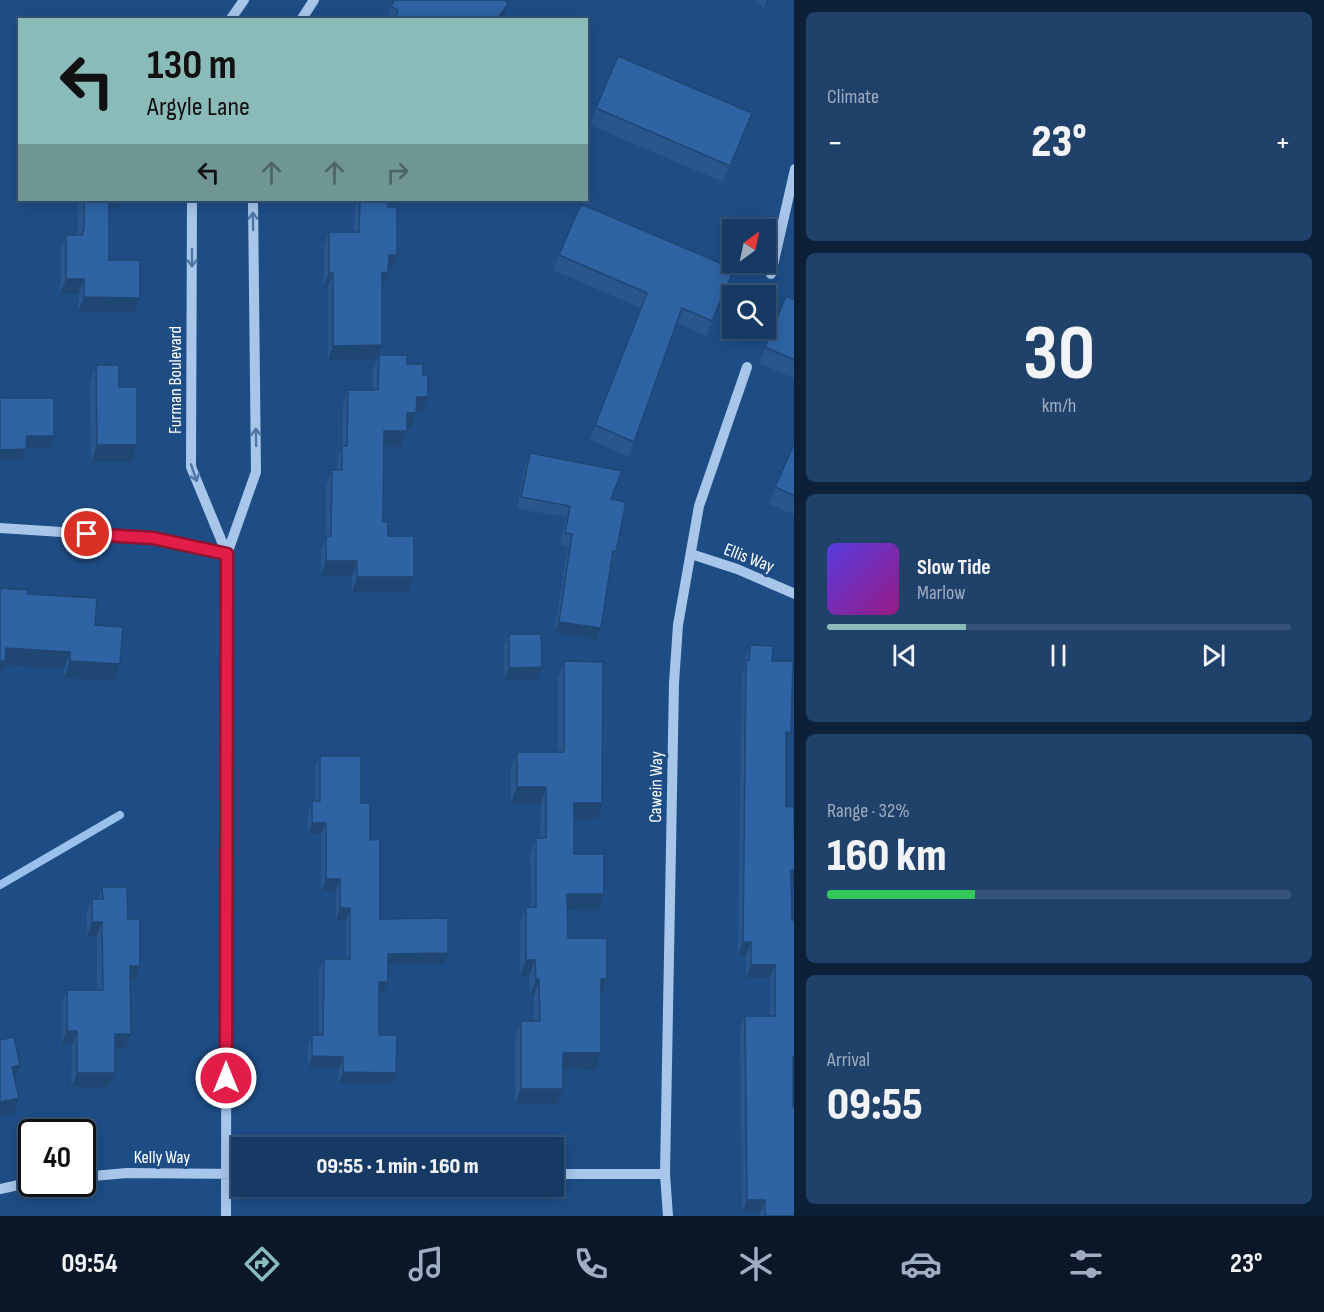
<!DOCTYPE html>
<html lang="en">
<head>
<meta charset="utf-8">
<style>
	body { margin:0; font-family:"Sofia Sans Condensed",sans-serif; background:#1f416a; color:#f1f3f6; height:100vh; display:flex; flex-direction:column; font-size:22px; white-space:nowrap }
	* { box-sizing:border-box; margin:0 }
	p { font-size:20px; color:#9eadbf }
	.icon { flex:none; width:33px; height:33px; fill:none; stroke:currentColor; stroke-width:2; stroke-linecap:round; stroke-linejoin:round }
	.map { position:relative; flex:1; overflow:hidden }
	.details { display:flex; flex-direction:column; gap:12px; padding:12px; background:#0c2037; width:530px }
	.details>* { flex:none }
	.top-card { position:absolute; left:18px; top:18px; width:570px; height:183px; border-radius:0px; box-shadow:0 3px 15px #0003,0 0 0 2px #355478; background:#8bbbb9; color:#111; overflow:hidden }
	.needle { width:39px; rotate:33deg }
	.fabs { position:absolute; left:722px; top:219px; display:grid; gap:12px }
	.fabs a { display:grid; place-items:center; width:54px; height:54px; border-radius:0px; background:#163a64; box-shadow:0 3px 15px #0003,0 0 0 2px #355478; font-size:30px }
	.speed { position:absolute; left:18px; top:1119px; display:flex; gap:12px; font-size:30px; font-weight:700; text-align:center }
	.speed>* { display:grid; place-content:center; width:78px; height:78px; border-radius:50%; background:#163a64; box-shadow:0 3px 15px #0003,0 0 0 2px #355478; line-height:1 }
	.speed .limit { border:3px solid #111; border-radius:9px; background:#fff; color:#111 }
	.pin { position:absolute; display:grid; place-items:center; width:51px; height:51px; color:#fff; margin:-26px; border:3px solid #fff; border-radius:50%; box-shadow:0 2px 6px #0007 }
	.me { position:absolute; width:66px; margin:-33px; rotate:0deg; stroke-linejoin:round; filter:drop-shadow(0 0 4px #0008) }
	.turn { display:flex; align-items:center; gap:21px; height:126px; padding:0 30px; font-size:27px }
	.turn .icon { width:78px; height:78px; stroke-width:2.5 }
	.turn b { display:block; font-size:42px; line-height:51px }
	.lanes { display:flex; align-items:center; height:57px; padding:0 30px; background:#0003; justify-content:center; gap:30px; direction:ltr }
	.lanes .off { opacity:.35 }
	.big { font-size:45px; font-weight:800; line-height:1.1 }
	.details .card { flex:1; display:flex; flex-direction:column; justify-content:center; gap:9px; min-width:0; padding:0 21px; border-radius:9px; background:#1f416a }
	.details .dial { align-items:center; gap:0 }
	.dial b { font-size:78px; line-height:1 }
	.song { display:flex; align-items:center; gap:18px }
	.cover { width:72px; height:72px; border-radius:9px; background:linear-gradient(135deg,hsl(250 70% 55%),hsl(310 70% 35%)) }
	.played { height:6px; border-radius:3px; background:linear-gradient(90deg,#8bbbb9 30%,#355478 30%) }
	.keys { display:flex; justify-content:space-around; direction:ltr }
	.heat { display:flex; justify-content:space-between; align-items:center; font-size:33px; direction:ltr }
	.charge { height:9px; border-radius:4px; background:linear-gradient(90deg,#34c759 32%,#355478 0) }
	.trip { position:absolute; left:231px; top:1137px; width:333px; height:60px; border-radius:0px; background:#163a64; box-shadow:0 3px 15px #0003,0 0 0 2px #355478; font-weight:800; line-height:60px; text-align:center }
	.dock { display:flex; height:96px; justify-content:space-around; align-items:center; background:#091728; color:#9eadbf }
	.dock .icon { width:42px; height:42px }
	.dock .current { color:#8bbbb9 }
	.dock b { font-size:27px; color:#f1f3f6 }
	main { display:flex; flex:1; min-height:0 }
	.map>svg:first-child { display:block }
</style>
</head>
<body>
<main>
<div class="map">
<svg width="795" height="1216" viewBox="0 0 795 1216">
	<rect width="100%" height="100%" fill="#1e4d86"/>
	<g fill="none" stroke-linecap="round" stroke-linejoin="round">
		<path stroke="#9ac1ec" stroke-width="8" d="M0,885L120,815"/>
		<path stroke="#a7c6ea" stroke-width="10" d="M230,20L244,0
			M301,20L314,0
			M192,200L191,467L227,554
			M771,274L795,169
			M0,528L153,538L227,554
			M691,554L737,569L795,594
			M554,1174H665
			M82,1177L127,1173L242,1174
			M0,1189L32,1182
			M226,1216L227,554L256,472L253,200
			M668,1216L665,1174L674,683L678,625L699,506L747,367"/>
	</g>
	<path fill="#28568d" d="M754,0H770L764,8Z
		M509,3L502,20H386L391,6Z
		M596,108L752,113L723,182L590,125Z
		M78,200H122L119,208H109V260L140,298L134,313L78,312L79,294H60L61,250L66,235H78Z
		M355,200H381L392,268L388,269L383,287H382V345L377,359L328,360V287H324V246L329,232H354Z
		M559,255L734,269L706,336L677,323L629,457L590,440L641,308L553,270Z
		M795,300V379L759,363L765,347Z
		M379,355L407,364L422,412H416L411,428H407V431L401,447L383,446V522L408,593L352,592V576H321V551L326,537V485L332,470H337V461L342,446L343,405L348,390H373V370Z
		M96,365L119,387L131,462H91L90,382Z
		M795,442V515L769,504L775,487Z
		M530,453L618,483L611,499L616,552L612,563H611L597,640L554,633L568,546L560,544L566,517L517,509L525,465Z
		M28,594L95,625L120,664L114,681L64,678V669L4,665Z
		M509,634L537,679H504V645Z
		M750,645L772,661L791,733L786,745V807L791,883L792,920H795V1071H793V1107L795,1216H760V1213H742L740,1029L745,1016H770V978H746V956H738L742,673L745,665V658Z
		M564,661L597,819H574V854L604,894L598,911L568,910V938L607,979L601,995L595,1070L563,1069V1089L557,1105H515V1037L521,1021H534V995H530L529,976H520V923L526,907H531L530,855L536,838H540L541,804L511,803V768L517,752H558V678Z
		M320,756L361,803L370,840L380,919L444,964L388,965V982L383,993H379V1035L392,1084L339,1083V1069L308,1068V1046L312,1035H319V971L324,959H346V920H336V891H321V834H308V813L312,801H315V767Z
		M102,887L128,919L135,980L131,981V1034L125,1049H115L109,1087H71L72,1045H61L62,1004L67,990H97V936H87L86,914L92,899H98Z"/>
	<path fill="#204673" d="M767,0H770L764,8Z
		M509,3L504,17L502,20H496Z
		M752,113L746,130L723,182L730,166Z
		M107,200H122L119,208H104Z
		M389,255H397L392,268L384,269Z
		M329,273H333L328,287H324Z
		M382,273H388L383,287H377Z
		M66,279H84L79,294H60Z
		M84,297L140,298L134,313L78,312Z
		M382,345L377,359L328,360L333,346Z
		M417,397H428L422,412H411Z
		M407,413H416L411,428H402Z
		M384,431H407L401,447L378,446Z
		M27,436H54L49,448H22Z
		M97,445H137L131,462H91Z
		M26,449L22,461H0V450Z
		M326,561H357L352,576H321Z
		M357,577H414L408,593L352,592Z
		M559,622L601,628L597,640L554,633Z
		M6,648L70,652L64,669L4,665L0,676V661Z
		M70,661L120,664L114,681L64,678Z
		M542,667L537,679H504L509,668Z
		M786,732L791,733L786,746Z
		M517,787H546L541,804L511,803Z
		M574,803H602L597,819H568Z
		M312,823H326L321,834H308Z
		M791,870H795V883H787Z
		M326,879H340L336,891H321Z
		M567,894H604L598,911L562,910Z
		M340,908H350L346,920H336Z
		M92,922H102L97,936H87Z
		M743,942H751L746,956H738Z
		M448,953L444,964L384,965L388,954Z
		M526,960H535L529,976H520Z
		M751,965H775L770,978H746Z
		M130,966H140L135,980L125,981Z
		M536,979H539L534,995H530Z
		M601,979H607L601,995Z
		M379,982H388L383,993H375Z
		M67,1031H77L72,1045H61Z
		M115,1034H131L125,1049H109Z
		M563,1053H601L595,1070L557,1069Z
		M312,1056L343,1057L339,1069L308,1068Z
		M20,1065L15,1082L12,1067Z
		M343,1072L396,1073L392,1084L339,1083Z
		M77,1073H115L109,1087H71Z
		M521,1089H563L557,1105H515Z
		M19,1098L13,1114L0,1117V1102Z
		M747,1200H765L760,1213H742Z"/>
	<path fill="#2e64a4" stroke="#204673" stroke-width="1.5" d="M395,0H504L509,3L496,20H471L466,16L463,20H394L398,11L391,6Z
		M618,56L752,113L730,166L596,108Z
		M84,200H109V260H140V298L84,297V279H66V235H82L84,228Z
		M360,200H381V202H388V207H397V255H389L388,273H382V345L333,346V273H329V232H359Z
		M581,204L734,269L712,321L682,308L634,442L595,425L647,293L559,255Z
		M786,296L795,300V360L765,347Z
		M379,355H407V364H423V375H428V397H417L416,413H407V431H384L383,522H388V536H414V577H357V561H326V536H331L332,470H342V446H347L348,390H378Z
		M96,365H119V387H137V445H97Z
		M0,398H54V436H27L26,449L0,450Z
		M795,442V496L775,487Z
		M530,453L622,471L611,499L626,502L616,552L613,551L601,628L559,622L572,534L565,533L570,506L521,497Z
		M0,588L28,590V594L97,598L95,625L123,627L120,664L70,661V652L6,648L5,661H0Z
		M509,634H541L542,667L509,668Z
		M750,645L773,646L772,661H793L791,733L786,732V807L794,806L795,870H791L792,920H795V1057H793V1107H795V1216H765V1200H747L745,1016H775V965H751V942H743L746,660H749Z
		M564,661L603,662L602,803H574V854H604V894H567L568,938H607V979H601V1053H563V1089H521V1021H540L539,979H536L535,960H526V907H536V838H546V787H517V752H564Z
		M320,756H361V803H370V840L380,839V919L448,918V953L388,954V982H379V1035H397L396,1073L343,1072V1057L312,1056V1035H323L324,959H350V908H340V879H326V823H312V801H320Z
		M102,887H127L128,919H140V966H130L131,1034H115V1073H77V1031H67V990H103L102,922H92V899H103Z
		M14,1037L20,1065L12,1067L19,1098L0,1102V1040Z"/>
	<defs><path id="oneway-shaft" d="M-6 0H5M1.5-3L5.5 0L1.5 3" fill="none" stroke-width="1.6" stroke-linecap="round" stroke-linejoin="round" transform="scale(1.5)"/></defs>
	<g stroke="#4e77a9">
		<use href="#oneway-shaft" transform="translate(253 221) rotate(-91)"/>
		<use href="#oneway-shaft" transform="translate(192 258) rotate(90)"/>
		<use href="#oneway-shaft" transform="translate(256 437) rotate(-91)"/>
		<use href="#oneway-shaft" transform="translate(194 473) rotate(71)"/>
	</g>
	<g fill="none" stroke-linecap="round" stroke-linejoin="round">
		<defs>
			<path id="route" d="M87,534L153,538L227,554L226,1078"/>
		</defs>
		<use href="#route" stroke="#92132f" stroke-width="15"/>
		<use href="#route" stroke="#e11d48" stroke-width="10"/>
	</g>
	<g text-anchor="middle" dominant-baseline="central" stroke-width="6" stroke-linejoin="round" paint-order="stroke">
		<g font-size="18" fill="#fff" stroke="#1e4d86">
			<text transform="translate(175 380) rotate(-90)">Furman Boulevard</text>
			<text transform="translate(749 558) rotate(21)">Ellis Way</text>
			<text transform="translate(656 787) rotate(-89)">Cawein Way</text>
			<text x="162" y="1157">Kelly Way</text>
		</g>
	</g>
</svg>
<div class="fabs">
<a><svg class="needle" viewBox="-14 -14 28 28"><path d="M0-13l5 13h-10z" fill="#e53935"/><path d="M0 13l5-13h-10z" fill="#9eadbf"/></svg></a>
<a><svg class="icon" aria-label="search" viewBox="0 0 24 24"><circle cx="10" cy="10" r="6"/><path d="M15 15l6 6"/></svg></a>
</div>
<div class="speed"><div class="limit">40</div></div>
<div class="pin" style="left:87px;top:534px;background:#d93025"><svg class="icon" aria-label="arrive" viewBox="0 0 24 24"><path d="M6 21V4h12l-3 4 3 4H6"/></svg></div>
<svg class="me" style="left:226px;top:1078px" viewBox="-20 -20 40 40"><circle r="17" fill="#e11d48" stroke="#fff" stroke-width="3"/><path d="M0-11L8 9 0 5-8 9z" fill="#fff"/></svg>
<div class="trip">09:55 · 1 min · 160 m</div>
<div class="top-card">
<div class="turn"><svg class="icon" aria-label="left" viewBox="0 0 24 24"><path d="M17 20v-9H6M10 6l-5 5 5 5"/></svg><div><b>130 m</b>Argyle Lane</div></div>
<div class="lanes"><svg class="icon" aria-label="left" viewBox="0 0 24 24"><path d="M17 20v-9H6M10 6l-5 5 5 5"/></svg><svg class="icon off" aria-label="ahead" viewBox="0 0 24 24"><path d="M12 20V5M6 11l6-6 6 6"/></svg><svg class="icon off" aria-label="ahead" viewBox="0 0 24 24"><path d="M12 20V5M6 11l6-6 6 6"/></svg><svg class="icon off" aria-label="right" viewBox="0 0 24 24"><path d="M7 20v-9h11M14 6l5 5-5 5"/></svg></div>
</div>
</div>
<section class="details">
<div class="card"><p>Climate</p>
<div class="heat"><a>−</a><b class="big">23°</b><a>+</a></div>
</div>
<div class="card dial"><b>30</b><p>km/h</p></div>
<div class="card">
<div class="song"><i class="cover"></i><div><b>Slow Tide</b><p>Marlow</p></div></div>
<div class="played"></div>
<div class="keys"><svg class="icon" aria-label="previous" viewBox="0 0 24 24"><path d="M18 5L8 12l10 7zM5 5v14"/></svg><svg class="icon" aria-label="pause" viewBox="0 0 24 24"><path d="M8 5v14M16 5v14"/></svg><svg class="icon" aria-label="next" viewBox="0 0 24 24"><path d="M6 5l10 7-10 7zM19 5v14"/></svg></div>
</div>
<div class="card"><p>Range · 32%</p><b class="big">160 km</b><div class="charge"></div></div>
<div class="card"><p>Arrival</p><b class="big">09:55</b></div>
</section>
</main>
<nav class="dock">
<b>09:54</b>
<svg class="icon current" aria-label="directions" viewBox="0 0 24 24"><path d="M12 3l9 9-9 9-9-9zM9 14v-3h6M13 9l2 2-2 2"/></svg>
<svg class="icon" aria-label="music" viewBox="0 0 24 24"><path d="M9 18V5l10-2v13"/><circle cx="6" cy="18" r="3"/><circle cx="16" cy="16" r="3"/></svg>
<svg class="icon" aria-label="phone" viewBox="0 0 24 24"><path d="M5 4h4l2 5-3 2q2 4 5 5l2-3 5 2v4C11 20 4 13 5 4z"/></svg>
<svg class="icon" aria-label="climate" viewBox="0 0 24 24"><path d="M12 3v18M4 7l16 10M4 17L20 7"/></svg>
<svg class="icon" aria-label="car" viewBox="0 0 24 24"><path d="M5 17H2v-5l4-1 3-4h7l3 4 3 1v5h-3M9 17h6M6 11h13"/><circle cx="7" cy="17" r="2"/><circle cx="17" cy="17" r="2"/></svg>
<svg class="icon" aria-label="filters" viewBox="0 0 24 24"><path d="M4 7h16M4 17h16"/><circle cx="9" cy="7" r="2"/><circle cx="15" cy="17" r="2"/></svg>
<b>23°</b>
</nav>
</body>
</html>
